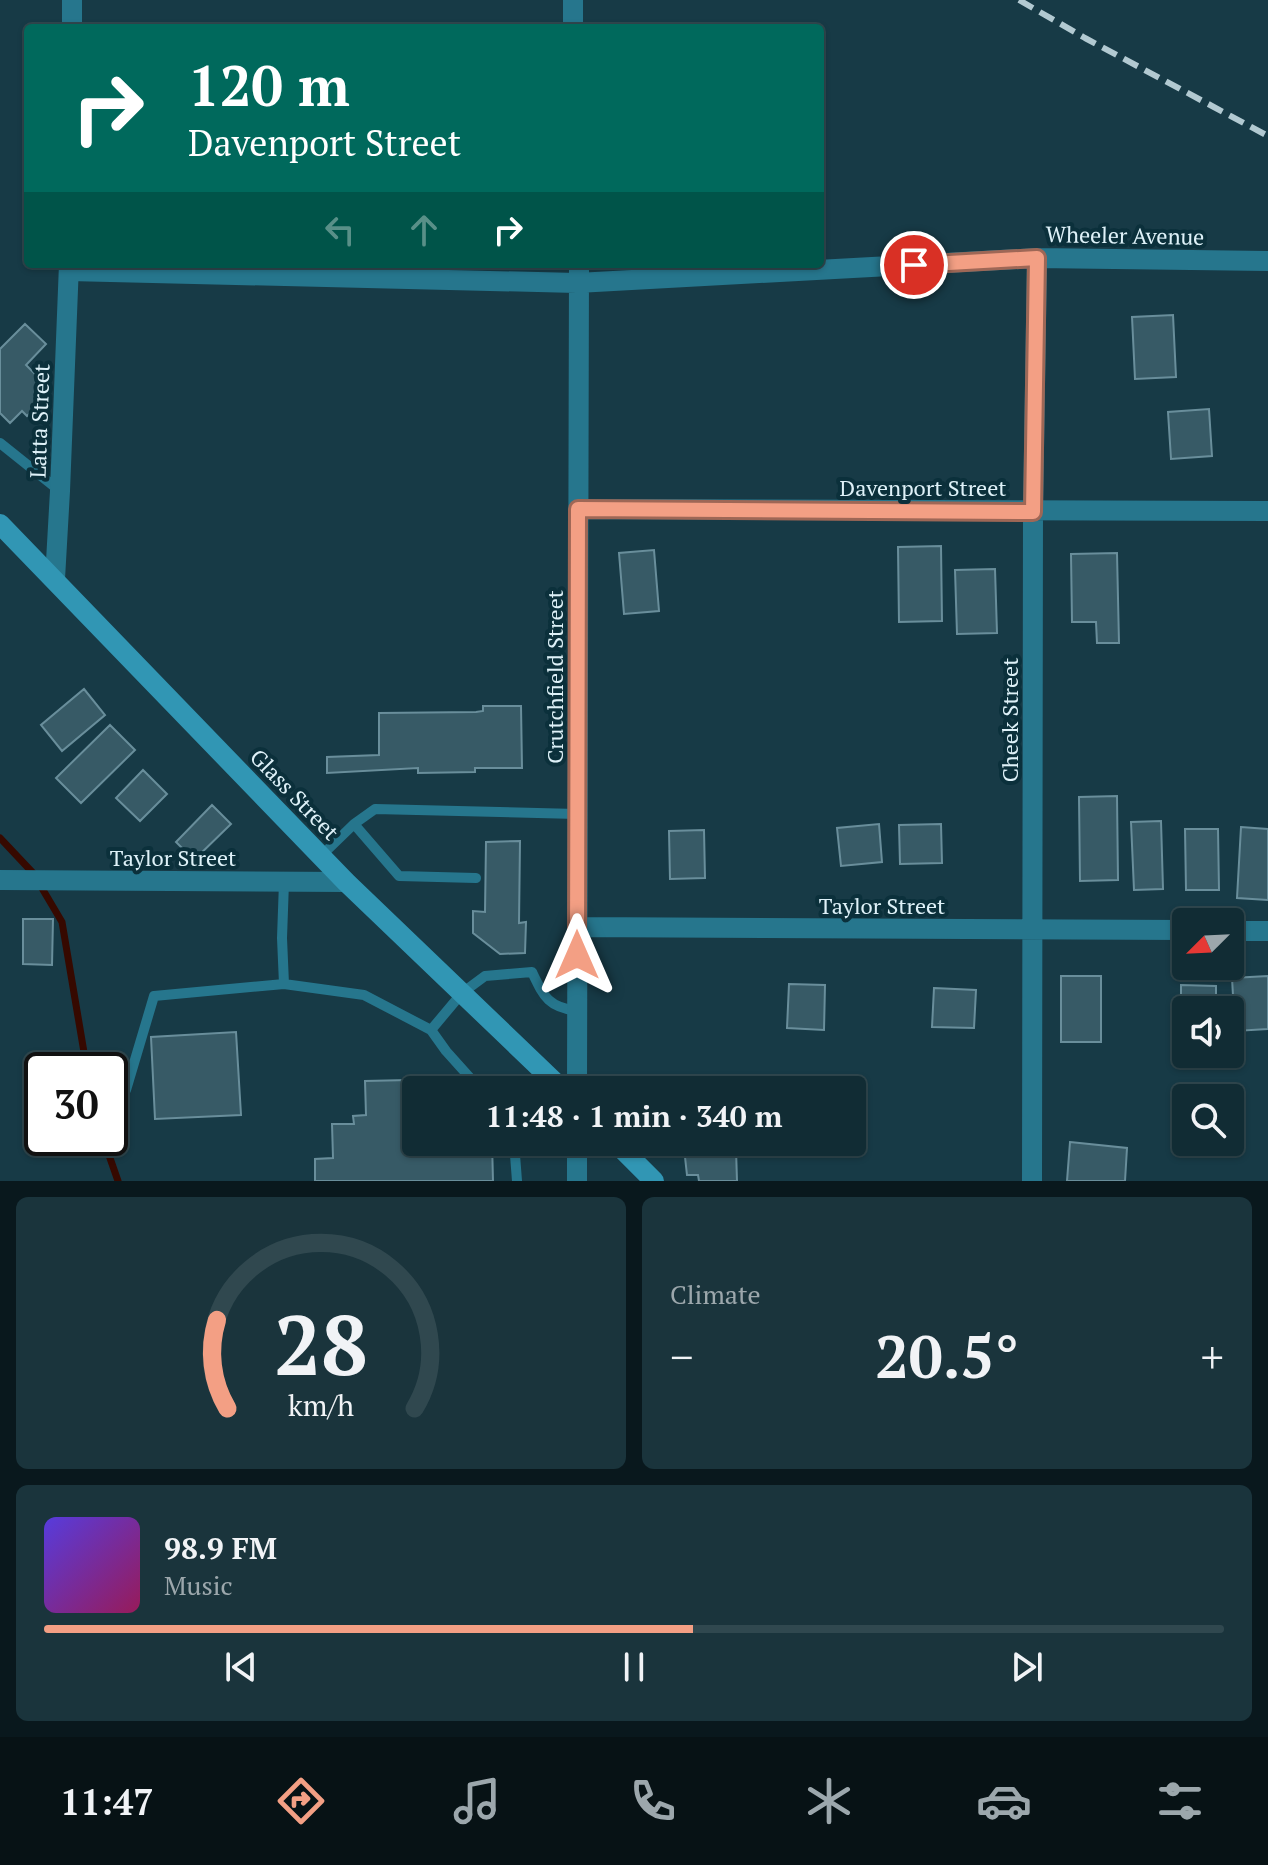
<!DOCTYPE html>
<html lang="en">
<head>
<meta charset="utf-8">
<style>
	body { margin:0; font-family:"PT Serif",serif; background:#1a343c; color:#f1f3f6; height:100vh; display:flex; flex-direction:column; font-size:30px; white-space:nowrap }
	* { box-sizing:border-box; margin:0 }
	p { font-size:26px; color:#9ca7ac }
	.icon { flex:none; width:44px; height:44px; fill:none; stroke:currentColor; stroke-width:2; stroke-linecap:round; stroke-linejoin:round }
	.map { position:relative; height:1181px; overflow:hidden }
	.panel { display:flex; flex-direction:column; gap:16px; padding:16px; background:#09181d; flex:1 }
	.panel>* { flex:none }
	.banner { position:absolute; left:24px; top:24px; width:800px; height:244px; border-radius:8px; box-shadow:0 2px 6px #0004,0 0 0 2px #30484f; background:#00695c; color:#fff; overflow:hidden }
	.needle { width:52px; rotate:246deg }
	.tools { position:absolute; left:1172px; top:908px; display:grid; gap:16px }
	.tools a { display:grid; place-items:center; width:72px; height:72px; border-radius:8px; background:#112c34; box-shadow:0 2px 6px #0004,0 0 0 2px #30484f; font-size:40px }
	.speed { position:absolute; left:24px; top:1052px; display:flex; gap:16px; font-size:40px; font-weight:700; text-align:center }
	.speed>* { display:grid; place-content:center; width:104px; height:104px; border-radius:50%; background:#112c34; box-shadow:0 2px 6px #0004,0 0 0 2px #30484f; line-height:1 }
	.speed .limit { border:4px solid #111; border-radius:12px; background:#fff; color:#111 }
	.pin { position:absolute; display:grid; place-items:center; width:68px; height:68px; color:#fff; margin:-34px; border:4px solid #fff; border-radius:50%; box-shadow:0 2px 8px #0007 }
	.me { position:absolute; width:88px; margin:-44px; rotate:0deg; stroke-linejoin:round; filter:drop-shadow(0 0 6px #0008) }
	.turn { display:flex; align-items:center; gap:28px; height:168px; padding:0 32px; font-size:36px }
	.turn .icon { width:104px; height:104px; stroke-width:2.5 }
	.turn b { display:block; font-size:56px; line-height:68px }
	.lanes { display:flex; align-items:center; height:76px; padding:0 32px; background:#0003; justify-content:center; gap:40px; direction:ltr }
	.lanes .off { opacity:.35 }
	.big { font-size:60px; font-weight:700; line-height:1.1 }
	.panel .card { flex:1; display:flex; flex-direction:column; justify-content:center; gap:12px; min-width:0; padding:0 28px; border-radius:12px; background:#1a343c }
	.panel .dial { align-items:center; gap:0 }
	.dial svg { height:208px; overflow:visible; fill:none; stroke:#30484f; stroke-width:7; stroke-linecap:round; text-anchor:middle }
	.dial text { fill:#f1f3f6; stroke:none }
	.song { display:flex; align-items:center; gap:24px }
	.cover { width:96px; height:96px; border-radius:12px; background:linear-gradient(135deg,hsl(250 70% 55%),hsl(330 70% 35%)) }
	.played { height:8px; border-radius:4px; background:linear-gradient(90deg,#f39f84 55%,#30484f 55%) }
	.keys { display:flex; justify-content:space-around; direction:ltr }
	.heat { display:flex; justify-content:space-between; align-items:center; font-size:44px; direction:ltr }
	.panel .tiles { flex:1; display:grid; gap:16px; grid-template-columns:1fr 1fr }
	.card:last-child { grid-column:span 2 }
	.trip { position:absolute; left:402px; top:1076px; width:464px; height:80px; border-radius:8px; background:#112c34; box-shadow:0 2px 6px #0004,0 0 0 2px #30484f; font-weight:700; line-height:80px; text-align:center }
	.menu { display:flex; height:128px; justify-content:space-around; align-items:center; background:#071215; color:#9ca7ac }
	.menu .icon { width:56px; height:56px }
	.menu .current { color:#f39f84 }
	.menu b { font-size:36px; color:#f1f3f6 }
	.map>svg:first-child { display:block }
</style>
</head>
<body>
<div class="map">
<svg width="1268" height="1181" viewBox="0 0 1268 1181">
	<rect width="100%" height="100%" fill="#173a46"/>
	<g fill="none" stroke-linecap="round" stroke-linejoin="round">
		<path stroke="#360900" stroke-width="7" d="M0,838L33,873L62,922L87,1070
			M103,1138L118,1181"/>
	</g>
	<path fill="#375a66" stroke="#698e9b" stroke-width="2" d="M1173,315L1176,377L1135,379L1132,317Z
		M25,324L46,344L26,365L47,386L48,415H31L30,413L27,416L22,411L10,423L0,413V349Z
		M1209,409L1212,456L1171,459L1168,412Z
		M941,546L942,621L899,622L898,547Z
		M654,550L659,611L624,614L619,553Z
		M1117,553L1119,643H1097L1096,622H1072L1071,554Z
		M995,569L997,633L957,634L955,570Z
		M84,689L105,715L62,751L41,725Z
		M483,706H521L522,768H475V772L418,773V768L327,773V757L379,755V713L476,712L483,711Z
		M110,725L135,750L81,803L56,778Z
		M143,770L167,794L140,821L116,798Z
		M1117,796L1118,880L1080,881L1079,797Z
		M212,805L231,824L194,860L176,842Z
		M1161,821L1163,889L1134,890L1131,822Z
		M879,824L882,862L841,866L837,828Z
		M941,824L942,863L900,864L899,825Z
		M1241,827L1268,829V900L1237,898Z
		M1185,829H1218L1219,890H1186Z
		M704,830L705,878L670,879L669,831Z
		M520,841L519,923L526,922L525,953L500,954L473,933V911L485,912L486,842Z
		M23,919H53L52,965L23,964Z
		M1061,976H1101V1042H1061Z
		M1268,976V1029L1235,1031L1232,978Z
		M789,984L825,985L824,1030L787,1028Z
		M1181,985L1216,986V1010H1186V1054L1215,1055H1181Z
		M934,988L976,990L974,1028L932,1027Z
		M236,1032L241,1115L155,1119L151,1037Z
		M453,1079L463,1090H416V1142H492L493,1181H315V1159L333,1158L332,1124H354L353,1116L366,1115L365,1081Z
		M1070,1142L1127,1148L1125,1181H1067Z
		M719,1144V1151L736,1149L737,1181H699L698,1175H687L684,1148Z"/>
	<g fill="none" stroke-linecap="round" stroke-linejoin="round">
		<path stroke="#26768d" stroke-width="10" d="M0,443L60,491
			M354,824L399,876L476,878
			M321,856L354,824L375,809L577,814
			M284,882L282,938L284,984L364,995L431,1030L446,1051L481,1090
			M431,1030L462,993L485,976L532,972C544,997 548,1007 577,1011
			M126,1090L154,996L284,984
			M514,1142L517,1181"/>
		<path stroke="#26768d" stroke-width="20" d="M573,0V28
			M72,28V0
			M69,271L577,283L1037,258L1268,261
			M578,509L1268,511
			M55,579L60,491L69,264
			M0,880L346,882
			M577,927L1186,930
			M1230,931H1268
			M577,1090L579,264
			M577,1181V1142
			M1032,1181L1033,512L1037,258"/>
		<path stroke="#3196b4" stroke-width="20" d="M0,524L346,882L563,1090
			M615,1142L654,1181"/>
		<path stroke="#b2c9d1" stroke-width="6" stroke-dasharray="16 8" stroke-linecap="butt" d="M1019,0L1085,38L1268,136"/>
	</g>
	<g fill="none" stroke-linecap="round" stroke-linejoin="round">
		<defs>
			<path id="route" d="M577,955L578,509L1033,512L1037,258L914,265"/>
		</defs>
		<use href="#route" stroke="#9e6756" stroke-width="20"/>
		<use href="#route" stroke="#f39f84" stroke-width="14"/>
	</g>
	<g text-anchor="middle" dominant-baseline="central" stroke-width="8" stroke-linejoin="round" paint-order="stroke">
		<g font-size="22" fill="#def1f8" stroke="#0b303b">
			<text transform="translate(1125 235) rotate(1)">Wheeler Avenue</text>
			<text transform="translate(39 421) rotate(-88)">Latta Street</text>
			<text x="923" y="487">Davenport Street</text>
			<text transform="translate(554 677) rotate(-90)">Crutchfield Street</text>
			<text transform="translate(1009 720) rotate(-90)">Cheek Street</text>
			<text transform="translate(295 794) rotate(46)">Glass Street</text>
			<text x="173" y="857">Taylor Street</text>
			<text x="882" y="905">Taylor Street</text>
		</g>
	</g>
</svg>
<div class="tools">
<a><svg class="needle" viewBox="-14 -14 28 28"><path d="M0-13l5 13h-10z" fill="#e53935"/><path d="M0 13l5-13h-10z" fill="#9ca7ac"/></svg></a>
<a><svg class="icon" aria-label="sound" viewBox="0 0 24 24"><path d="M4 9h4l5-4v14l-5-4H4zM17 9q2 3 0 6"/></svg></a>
<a><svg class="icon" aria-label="search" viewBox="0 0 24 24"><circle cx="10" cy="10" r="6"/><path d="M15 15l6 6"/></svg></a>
</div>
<div class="speed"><div class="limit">30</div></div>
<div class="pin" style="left:914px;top:265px;background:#d93025"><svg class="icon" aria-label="arrive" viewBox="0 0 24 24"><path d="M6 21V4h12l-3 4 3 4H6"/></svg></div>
<svg class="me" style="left:577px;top:955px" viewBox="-20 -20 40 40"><path d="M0-17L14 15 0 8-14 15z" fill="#f39f84" stroke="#fff" stroke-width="4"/></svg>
<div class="trip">11:48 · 1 min · 340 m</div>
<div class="banner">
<div class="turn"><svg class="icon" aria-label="right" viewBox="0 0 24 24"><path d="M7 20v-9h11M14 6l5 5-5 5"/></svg><div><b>120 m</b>Davenport Street</div></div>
<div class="lanes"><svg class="icon off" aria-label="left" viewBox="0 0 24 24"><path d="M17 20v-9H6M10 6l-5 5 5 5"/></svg><svg class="icon off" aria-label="ahead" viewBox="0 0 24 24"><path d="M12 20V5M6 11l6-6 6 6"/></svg><svg class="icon" aria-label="right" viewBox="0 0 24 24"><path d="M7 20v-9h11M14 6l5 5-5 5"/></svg></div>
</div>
</div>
<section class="panel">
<div class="tiles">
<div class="card dial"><svg viewBox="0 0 100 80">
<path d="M14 69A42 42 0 1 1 86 69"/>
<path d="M14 69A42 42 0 0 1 10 35" stroke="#f39f84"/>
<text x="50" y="56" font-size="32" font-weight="700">28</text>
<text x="50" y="72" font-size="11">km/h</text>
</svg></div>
<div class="card"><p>Climate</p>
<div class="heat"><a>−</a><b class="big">20.5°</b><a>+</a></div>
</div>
<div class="card">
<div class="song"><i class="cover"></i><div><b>98.9 FM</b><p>Music</p></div></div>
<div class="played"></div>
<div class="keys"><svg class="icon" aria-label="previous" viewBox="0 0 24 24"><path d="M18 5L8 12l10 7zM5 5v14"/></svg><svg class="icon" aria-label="pause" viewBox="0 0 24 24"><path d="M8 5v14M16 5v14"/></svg><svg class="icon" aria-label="next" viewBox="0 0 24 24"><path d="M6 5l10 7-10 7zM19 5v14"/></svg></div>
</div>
</div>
</section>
<nav class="menu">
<b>11:47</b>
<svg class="icon current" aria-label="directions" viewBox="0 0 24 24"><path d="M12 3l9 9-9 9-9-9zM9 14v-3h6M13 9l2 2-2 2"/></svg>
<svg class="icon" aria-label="music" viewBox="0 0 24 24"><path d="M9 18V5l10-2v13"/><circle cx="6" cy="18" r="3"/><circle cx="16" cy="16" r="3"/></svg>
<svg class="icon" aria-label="phone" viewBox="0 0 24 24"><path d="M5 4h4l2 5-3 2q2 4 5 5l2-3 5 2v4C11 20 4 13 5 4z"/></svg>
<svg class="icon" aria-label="climate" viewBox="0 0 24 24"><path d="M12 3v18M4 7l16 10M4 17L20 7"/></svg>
<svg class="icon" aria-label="car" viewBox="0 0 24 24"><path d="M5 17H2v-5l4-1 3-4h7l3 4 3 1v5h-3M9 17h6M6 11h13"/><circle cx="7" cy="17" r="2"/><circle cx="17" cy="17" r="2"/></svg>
<svg class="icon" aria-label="filters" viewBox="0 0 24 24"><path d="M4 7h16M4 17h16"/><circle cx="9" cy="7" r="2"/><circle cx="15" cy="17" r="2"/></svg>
</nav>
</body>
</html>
